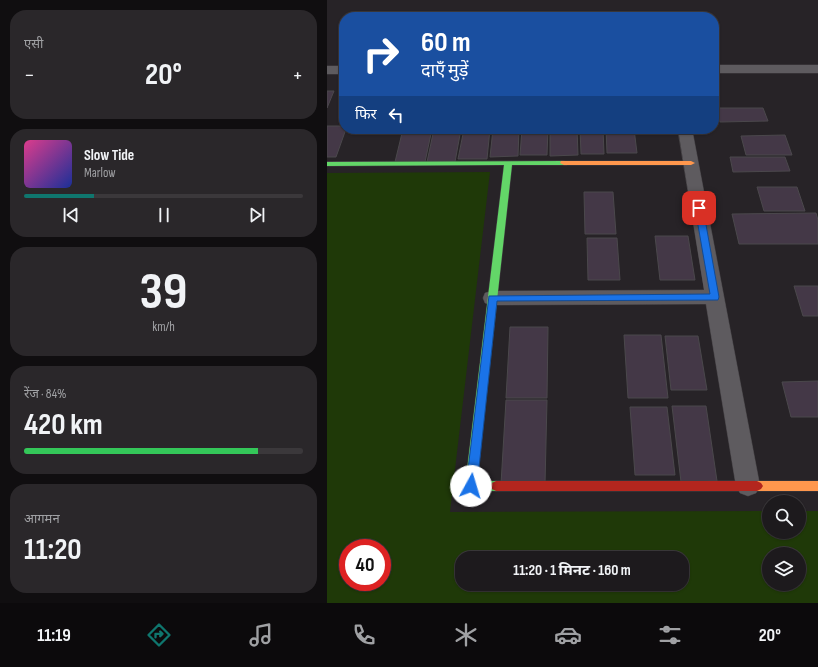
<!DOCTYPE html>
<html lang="hi">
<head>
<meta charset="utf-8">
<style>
	body { margin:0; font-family:"Sofia Sans Condensed","Noto Sans Devanagari",sans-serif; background:#2a272a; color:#f1f3f6; height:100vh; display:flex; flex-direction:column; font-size:15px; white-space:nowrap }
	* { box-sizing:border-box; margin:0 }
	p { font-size:13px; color:#a0a1a4 }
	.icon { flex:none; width:22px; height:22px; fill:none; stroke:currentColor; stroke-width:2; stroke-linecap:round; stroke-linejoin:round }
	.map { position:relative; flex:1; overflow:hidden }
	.side { display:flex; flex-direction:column; gap:10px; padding:10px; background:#100e10; width:327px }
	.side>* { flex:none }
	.hud { position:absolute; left:12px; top:12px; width:380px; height:122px; border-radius:16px; box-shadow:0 1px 3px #0004,0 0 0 1px #3b383b; background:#1a4fa0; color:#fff; overflow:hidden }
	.fabs { position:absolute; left:435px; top:495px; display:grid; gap:8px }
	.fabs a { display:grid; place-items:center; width:44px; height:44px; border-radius:50%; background:#1d1a1d; box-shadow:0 1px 3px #0004,0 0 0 1px #3b383b; font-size:20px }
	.speed { position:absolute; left:12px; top:539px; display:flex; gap:8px; font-size:20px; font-weight:700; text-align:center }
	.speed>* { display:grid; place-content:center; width:52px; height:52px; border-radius:50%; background:#1d1a1d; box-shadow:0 1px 3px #0004,0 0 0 1px #3b383b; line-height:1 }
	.speed .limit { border:6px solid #d22; background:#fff; color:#111 }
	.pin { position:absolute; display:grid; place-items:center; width:34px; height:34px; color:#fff; margin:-17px; border-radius:8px; box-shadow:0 2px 6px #0006 }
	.me { position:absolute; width:44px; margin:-22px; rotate:6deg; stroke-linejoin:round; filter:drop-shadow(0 0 3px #0008) }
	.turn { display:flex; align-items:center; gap:14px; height:84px; padding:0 16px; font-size:18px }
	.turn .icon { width:52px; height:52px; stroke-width:2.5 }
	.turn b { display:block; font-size:28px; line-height:34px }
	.then { display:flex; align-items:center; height:38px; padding:0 16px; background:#0003; gap:8px; font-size:15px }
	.big { font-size:30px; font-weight:700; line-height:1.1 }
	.side .widget { flex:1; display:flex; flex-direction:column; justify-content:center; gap:6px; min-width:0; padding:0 14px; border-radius:16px; background:#2a272a }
	.side .dial { align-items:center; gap:0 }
	.dial b { font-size:52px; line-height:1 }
	.song { display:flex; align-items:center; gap:12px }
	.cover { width:48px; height:48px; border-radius:6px; background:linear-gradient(135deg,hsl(330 70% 55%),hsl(230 70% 35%)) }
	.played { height:4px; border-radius:2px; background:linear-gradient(90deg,#0f766e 25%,#3b383b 25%) }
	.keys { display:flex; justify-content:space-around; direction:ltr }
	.heat { display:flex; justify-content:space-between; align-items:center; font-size:22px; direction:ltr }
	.charge { height:6px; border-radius:3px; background:linear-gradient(90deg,#34c759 84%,#3b383b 0) }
	.trip { position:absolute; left:128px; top:551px; width:234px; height:40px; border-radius:16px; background:#1d1a1d; box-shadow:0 1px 3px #0004,0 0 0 1px #3b383b; font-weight:700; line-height:40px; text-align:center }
	.dock { display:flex; height:64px; justify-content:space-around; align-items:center; background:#0c0a0c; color:#a0a1a4 }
	.dock .icon { width:28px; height:28px }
	.dock .selected { color:#0f766e }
	.dock b { font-size:18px; color:#f1f3f6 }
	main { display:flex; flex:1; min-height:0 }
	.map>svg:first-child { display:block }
</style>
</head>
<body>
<main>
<section class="side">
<div class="widget"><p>एसी</p>
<div class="heat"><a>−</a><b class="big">20°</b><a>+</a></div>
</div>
<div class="widget">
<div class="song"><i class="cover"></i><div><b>Slow Tide</b><p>Marlow</p></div></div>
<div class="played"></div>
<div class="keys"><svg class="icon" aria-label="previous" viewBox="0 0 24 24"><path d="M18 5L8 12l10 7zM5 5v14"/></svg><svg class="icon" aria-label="pause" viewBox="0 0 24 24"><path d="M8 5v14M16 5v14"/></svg><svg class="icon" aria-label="next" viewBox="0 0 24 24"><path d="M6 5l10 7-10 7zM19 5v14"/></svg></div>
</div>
<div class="widget dial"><b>39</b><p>km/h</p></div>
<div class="widget"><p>रेंज · 84%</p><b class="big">420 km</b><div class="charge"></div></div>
<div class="widget"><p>आगमन</p><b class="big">11:20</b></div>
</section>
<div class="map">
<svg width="491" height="603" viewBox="0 0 491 603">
	<rect width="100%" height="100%" fill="#272327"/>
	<path fill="#1f3908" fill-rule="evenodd" d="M163,172L123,512L442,511V532H472V511H491V603H0V173ZM21,548H55V582H21ZM442,554H472V584H442ZM135,558H355V584H135Z"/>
	<path fill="#443847" stroke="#4b484c" d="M0,91H7L0,108Z
		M389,108H436L441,121L393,122Z
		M0,126H17V129H19L9,157H0Z
		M76,129H105L98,162H68Z
		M107,129H134L128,162H100Z
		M137,129H163L160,159H131Z
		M166,129H192L191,156L163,157Z
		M195,129H221L220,155H193Z
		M223,129H250L251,155L223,156Z
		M253,129H276L277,154H254Z
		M279,129H307L310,153H280Z
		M458,135L465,155H419L414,136Z
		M403,157H458L463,171L406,172Z
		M430,187H470L478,211H437Z
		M257,192H286L289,234H258Z
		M489,213L491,220V244H412L405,214Z
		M328,236H361L368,280H333Z
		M260,238H290L293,280H261Z
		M467,286H491V316H476Z
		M183,327H221L220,398H179Z
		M297,335H334L341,398H301Z
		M338,336H371L380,390H344Z
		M491,381V417H464L455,382Z
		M179,400H220L218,484H174Z
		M345,406H379L390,481L354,482Z
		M303,407H340L348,475H308Z"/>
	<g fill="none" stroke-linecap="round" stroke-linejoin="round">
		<defs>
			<path id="street" d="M387,65H491V73H387Z
				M0,66H17V74H0Z
				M351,129H365L433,486L429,493L421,496L413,493L409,486L379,304L165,305L158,303L156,298L158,293L165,291L377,290Z"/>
			<path id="fast" d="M237,161L241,163L240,165H185L150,481H169L173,483L175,486L173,489L169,491H144L140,489L138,486L177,165L0,166V162Z"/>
			<path id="slow" d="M234,161H364L368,163L364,165H237L233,163Z
				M430,481H491V491H430L426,489L424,486L426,483Z"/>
			<path id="jam" d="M169,481H430L434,483L436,486L434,489L430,491H169L165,489L163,486L165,483Z"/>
		</defs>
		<use href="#street" stroke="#444144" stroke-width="1"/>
		<use href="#fast" stroke="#444144" stroke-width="1"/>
		<use href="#slow" stroke="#444144" stroke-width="1"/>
		<use href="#jam" stroke="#444144" stroke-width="1"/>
		<use href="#street" fill="#5e5b5f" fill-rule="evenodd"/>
		<use href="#fast" fill="#63d668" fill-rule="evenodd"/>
		<use href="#slow" fill="#ff974d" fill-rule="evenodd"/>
		<use href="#jam" fill="#b3261e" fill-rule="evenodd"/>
	</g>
	<path fill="#1a73e8" stroke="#114b97" d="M372,205L376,208L392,297L391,300L170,301L150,486L148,490L144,491L140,490L139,486L162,296L383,294L368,208Z"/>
</svg>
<div class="fabs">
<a><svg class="icon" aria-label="search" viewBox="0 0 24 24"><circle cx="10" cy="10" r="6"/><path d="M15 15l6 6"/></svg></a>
<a><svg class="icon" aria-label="layers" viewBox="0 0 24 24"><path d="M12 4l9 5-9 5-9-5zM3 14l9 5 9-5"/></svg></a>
</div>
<div class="speed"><div class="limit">40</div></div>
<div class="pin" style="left:372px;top:208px;background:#d93025"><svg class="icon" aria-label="arrive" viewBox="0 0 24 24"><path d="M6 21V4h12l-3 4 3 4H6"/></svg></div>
<svg class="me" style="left:144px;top:486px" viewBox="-20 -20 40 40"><circle r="19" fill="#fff"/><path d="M0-13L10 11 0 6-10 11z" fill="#1a73e8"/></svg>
<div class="trip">11:20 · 1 मिनट · 160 m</div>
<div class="hud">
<div class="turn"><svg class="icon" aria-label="right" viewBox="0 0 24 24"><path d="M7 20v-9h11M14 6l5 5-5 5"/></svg><div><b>60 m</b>दाएँ मुड़ें</div></div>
<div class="then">फिर<svg class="icon" aria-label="left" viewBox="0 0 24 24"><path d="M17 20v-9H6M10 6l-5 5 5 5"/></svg></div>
</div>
</div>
</main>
<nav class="dock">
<b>11:19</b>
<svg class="icon selected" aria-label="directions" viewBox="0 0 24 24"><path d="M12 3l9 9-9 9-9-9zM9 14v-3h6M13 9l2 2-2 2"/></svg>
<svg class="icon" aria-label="music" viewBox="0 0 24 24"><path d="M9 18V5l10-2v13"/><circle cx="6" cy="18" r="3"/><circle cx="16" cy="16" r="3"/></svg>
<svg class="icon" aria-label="phone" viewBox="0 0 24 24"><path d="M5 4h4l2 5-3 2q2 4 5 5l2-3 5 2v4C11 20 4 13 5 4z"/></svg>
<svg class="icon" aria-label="climate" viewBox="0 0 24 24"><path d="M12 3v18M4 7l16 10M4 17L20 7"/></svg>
<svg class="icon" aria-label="car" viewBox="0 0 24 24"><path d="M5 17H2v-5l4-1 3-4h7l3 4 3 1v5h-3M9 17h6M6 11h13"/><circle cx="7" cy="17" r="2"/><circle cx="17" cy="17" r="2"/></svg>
<svg class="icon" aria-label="filters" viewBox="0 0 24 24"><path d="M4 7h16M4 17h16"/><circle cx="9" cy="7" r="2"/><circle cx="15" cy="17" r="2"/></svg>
<b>20°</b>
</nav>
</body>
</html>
